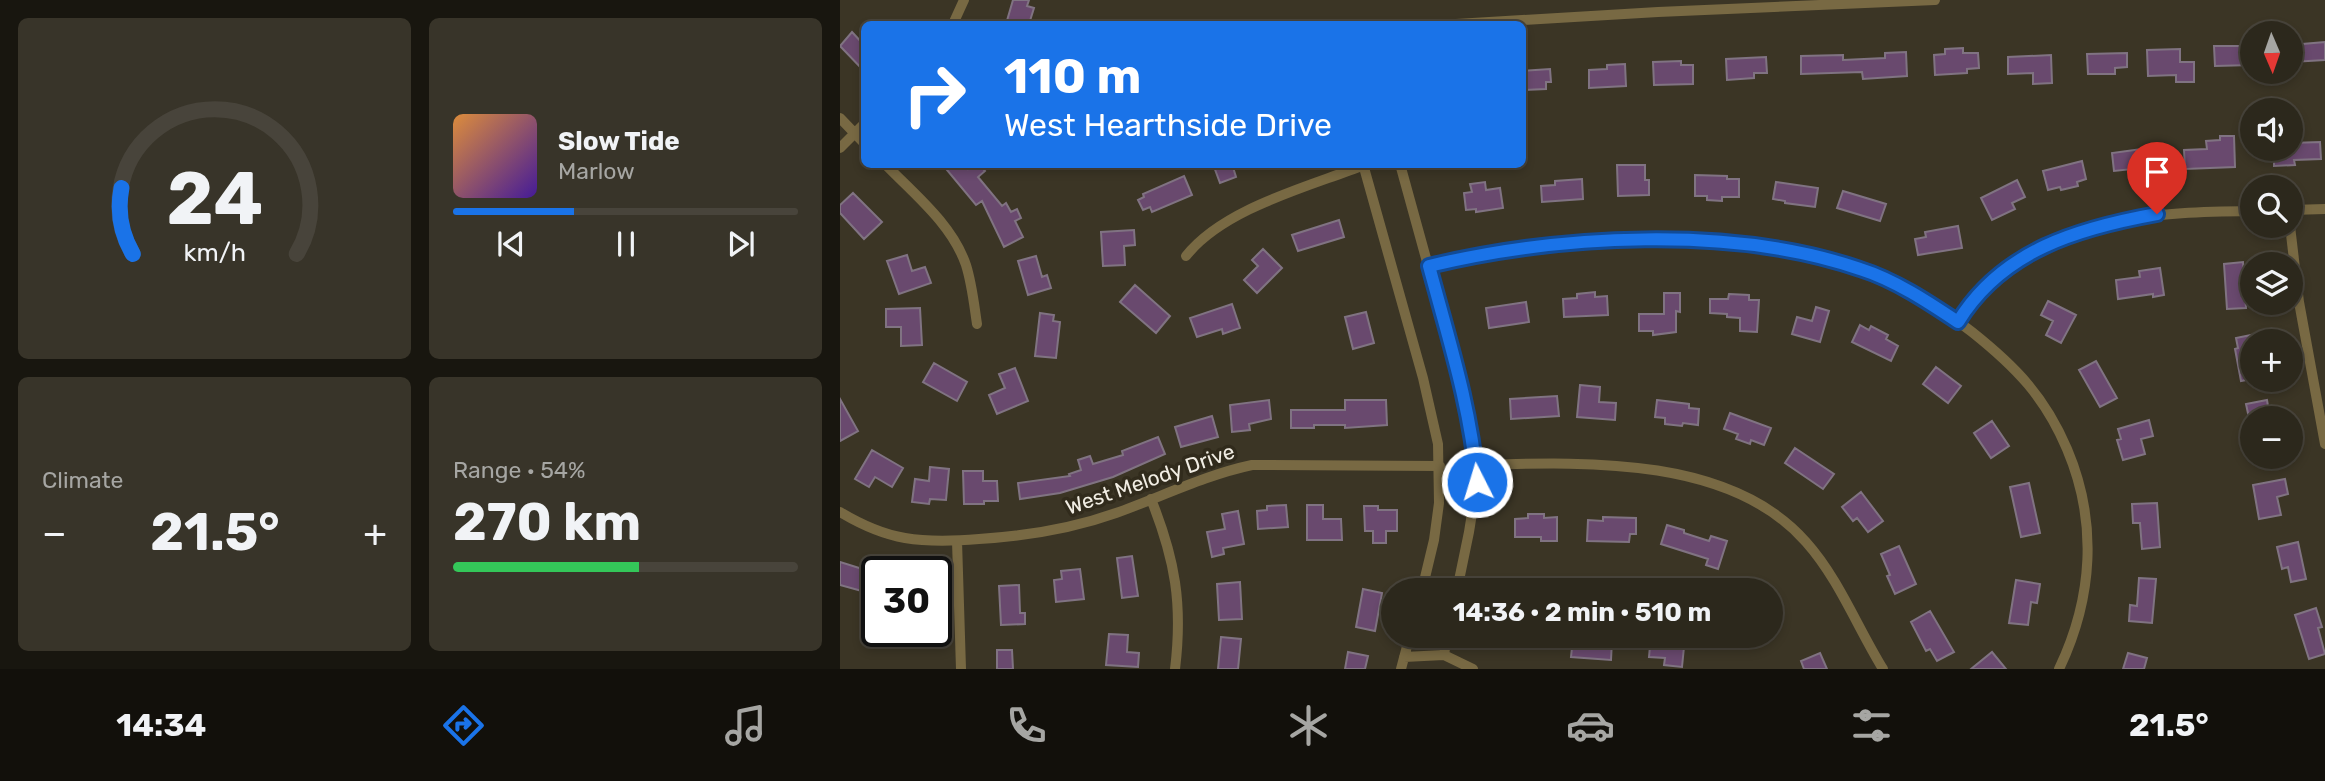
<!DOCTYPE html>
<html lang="en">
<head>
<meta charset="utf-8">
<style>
	body { margin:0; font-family:Rubik,sans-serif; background:#383429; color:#f1f3f6; height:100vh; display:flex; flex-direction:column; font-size:26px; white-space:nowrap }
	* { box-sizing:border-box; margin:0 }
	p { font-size:23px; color:#a6a6a3 }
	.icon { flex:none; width:38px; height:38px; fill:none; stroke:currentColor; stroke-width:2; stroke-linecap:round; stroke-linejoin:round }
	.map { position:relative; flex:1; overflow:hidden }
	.sheet { display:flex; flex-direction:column; gap:18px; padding:18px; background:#18160f; width:840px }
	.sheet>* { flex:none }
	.hud { position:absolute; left:21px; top:21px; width:665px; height:147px; border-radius:10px; box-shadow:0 4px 10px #0003,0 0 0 2px #48443b; background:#1a73e8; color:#fff; overflow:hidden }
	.needle { width:46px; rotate:178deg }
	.buttons { position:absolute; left:1400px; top:21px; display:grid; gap:14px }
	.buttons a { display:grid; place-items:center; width:63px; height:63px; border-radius:50%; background:#2c281c; box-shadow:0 4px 10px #0003,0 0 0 2px #48443b; font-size:35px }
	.speed { position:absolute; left:21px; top:556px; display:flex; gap:14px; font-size:35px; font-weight:700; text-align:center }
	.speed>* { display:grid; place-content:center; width:91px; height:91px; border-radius:50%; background:#2c281c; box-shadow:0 4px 10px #0003,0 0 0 2px #48443b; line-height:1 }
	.speed .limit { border:4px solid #111; border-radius:10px; background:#fff; color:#111 }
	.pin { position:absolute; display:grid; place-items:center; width:60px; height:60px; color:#fff; margin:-72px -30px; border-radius:50% 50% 50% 0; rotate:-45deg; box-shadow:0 0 7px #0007 }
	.pin .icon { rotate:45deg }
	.me { position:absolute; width:77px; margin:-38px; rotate:355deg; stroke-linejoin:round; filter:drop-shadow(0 0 5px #0008) }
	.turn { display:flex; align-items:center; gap:24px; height:147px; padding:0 28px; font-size:32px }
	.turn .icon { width:91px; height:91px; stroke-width:2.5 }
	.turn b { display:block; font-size:49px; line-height:60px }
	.big { font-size:52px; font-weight:700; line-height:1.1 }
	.sheet .widget { flex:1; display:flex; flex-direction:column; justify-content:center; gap:10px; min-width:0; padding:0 24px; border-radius:10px; background:#383429 }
	.sheet .dial { align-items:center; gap:0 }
	.dial svg { height:182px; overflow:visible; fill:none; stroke:#48443b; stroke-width:7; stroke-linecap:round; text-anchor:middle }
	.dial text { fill:#f1f3f6; stroke:none }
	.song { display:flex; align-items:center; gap:21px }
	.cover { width:84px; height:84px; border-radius:10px; background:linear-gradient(135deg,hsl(30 70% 55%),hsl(260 70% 35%)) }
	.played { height:7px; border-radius:4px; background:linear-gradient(90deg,#1a73e8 35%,#48443b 35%) }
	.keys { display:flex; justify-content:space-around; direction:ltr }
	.heat { display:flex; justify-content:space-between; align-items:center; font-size:38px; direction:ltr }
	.charge { height:10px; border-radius:5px; background:linear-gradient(90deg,#34c759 54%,#48443b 0) }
	.sheet .tiles { flex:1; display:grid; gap:18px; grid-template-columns:repeat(2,1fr) }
	.trip { position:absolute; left:541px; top:578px; width:402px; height:70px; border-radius:35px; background:#2c281c; box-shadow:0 4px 10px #0003,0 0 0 2px #48443b; font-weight:700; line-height:70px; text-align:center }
	.tab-bar { display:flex; height:112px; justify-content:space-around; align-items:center; background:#12100b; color:#a6a6a3 }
	.tab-bar .icon { width:49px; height:49px }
	.tab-bar .on { color:#1a73e8 }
	.tab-bar b { font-size:32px; color:#f1f3f6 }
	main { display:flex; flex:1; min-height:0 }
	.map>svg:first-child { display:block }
</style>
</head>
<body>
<main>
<section class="sheet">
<div class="tiles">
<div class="widget dial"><svg viewBox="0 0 100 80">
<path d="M14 69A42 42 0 1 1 86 69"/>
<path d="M14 69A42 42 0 0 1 9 40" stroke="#1a73e8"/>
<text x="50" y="56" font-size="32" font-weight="700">24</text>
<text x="50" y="72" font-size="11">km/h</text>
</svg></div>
<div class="widget">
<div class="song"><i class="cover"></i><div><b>Slow Tide</b><p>Marlow</p></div></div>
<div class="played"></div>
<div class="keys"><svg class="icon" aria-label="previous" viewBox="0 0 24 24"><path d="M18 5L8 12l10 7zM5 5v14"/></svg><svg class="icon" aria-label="pause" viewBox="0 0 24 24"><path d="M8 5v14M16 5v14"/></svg><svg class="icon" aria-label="next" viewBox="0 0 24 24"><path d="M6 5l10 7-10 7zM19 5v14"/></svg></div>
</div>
<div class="widget"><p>Climate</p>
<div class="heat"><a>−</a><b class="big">21.5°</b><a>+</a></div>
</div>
<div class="widget"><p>Range · 54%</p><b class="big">270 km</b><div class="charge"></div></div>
</div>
</section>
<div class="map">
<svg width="1485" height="669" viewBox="0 0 1485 669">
	<rect width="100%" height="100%" fill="#3b3525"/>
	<path fill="#69496e" stroke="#807382" stroke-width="2" d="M173,0H189L187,6L194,8L189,24H166Z
		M12,32L24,45V71L0,46Z
		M1485,42V60L1452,62L1451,45Z
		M1374,46H1412V65L1375,66Z
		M1123,48V53H1138L1139,68L1127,69V73L1095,75L1094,55L1105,54V49Z
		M1340,49V62H1354V82H1336V75L1308,76L1307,50Z
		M1066,52L1067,76L1023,79L1022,72L961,74V56L1003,55V60L1045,58V53Z
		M1287,53V67L1275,68V74H1248L1247,54Z
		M1211,55L1212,83L1193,84V73L1168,74V57Z
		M926,57L927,73H914V78L887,80L886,59Z
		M841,61V65H853V84L814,85L813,62Z
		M785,64L786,86L749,88V70L767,69V65Z
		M710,69L711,82H706V89L682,90V71Z
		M1380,136H1394L1395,167L1345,169L1344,150L1367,149L1366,141L1380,140Z
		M1480,142L1481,159L1454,160L1455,165L1434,166V149H1451V143Z
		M1317,147L1320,172L1302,174V168L1274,171L1272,153Z
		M1242,161L1246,179L1237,182L1238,186L1221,190L1220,187L1208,190L1203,171Z
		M102,164H124L128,169L134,164H139L145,171L138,177L162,206L166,203L171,212L177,209L181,218L175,221L183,237L164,247L142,201L136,205Z
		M373,164H392L396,177L380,183Z
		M777,165H805V180H809V195L778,196Z
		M855,175L887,176V179H899V197H882V201L867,200V196H855Z
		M344,176L352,195L312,212L310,207L303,210L298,200L304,197L303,194Z
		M742,179L743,199L702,202L701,186L715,185V181Z
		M1177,180L1185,197L1172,203L1175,209L1152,220L1141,198Z
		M645,182L646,190L660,188L663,208L636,212V209L626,210L624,193L632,192L630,184Z
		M936,182L978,188L975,207L945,203V201L933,199Z
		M1003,191L1046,204L1040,221L997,208Z
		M13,193L42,222L24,239L0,213V205Z
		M499,220L504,237L458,251L452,235Z
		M1118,226L1122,248L1078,255L1075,239L1086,237L1085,232Z
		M294,230L295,245L284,246L285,265L263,266L261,232Z
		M423,249L442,268L417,293L404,280L418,266L412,260Z
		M67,255L72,271L85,267L91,283L59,294L47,261Z
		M196,256L202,277L207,275L211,288L188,295L178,261Z
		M1403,262L1406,308L1387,309L1384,264Z
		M1320,268L1324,295L1313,297V294L1278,299L1276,280L1300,277L1299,271Z
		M295,285L330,316L316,333L280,302Z
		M755,292V297L767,296L768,315L724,317L723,299L737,298V294Z
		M824,293H840V312L836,311V332L813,335V331H799V314H824Z
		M889,294L909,295V300H919L917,332L900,331V318L887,317V314L870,313V299H888Z
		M1208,301L1236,315L1221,343L1206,335L1213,321L1201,315Z
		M686,302L689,322L649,328L646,308Z
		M392,304L400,328L383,334L382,329L357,337L350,318Z
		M976,307L989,311L980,342L952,334L957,317L972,321Z
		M80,308L82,345L61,346V327H46V309Z
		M526,312L534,343L513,349L505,317Z
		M200,313L214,315L213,321L220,322L216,358L195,356Z
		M1020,325L1029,330L1031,326L1048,335L1046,339L1058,346L1051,361L1012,342Z
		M1411,335L1412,379L1401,381L1395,349L1398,348L1396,338Z
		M1256,361L1277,398L1260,407L1239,370Z
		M94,363L127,382L117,401L83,382Z
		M1096,367L1121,386L1108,403L1083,384Z
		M175,368L188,401L157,414L149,395L165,388L159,374Z
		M740,385L760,387L759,402L776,403L775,420L737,417Z
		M717,396L719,416L671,419L670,399Z
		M0,399L18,431L0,441Z
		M429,400L431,419L409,424L410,430L392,432L390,405Z
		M505,400H546L547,425L505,428V425H474V428H451V410H505Z
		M817,400L849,404V408L859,409L858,425L843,423L842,426L825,424V418L815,417Z
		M1427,400L1430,418H1409L1406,404Z
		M890,413L931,428L924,445L911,440L910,444L896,439L898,434L884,429Z
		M372,416L378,437L341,447L335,427Z
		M1309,420L1313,436L1301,439L1305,454L1283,460L1277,440L1281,439L1278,429Z
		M1152,421L1169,446L1151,458L1134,433Z
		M318,437L325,454L273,477L220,493L180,499L178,483L230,476L229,474L241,470L238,460L250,456L253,464L283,455L282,451Z
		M955,448L994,474L983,489L945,463Z
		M32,450L63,468L52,487L35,477L29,487L15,479Z
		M90,467L109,469L106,500L90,499L89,504L72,502L75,479L89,481Z
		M123,471H143V481H157L158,501H144V504H124Z
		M1445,479L1448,494L1437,497L1441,515L1419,519L1413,485Z
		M1189,483L1200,533L1181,537L1170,487Z
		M1021,492L1043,521L1028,532L1017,518L1013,521L1002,507Z
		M1317,503L1320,547L1302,549L1300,523H1293L1292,504Z
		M446,505L448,527L418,529L417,511L427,510V506Z
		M467,505H483V519H501L502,540H467Z
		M524,506H538V510H557V531H546V543H533V531H525Z
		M398,511L404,544L383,548L384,554L372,557L367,532L385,529L382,514Z
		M688,514H704V518L717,517V541H701V537H675V519L688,518Z
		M763,517L796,518V534H790L789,542L747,541L748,520L763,521Z
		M827,525L844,530V533L869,541L871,536L887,541L878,569L866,565L868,559L821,544Z
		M1458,542L1466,579L1451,582L1448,567L1442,569L1437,547Z
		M1059,546L1076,584L1055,594L1047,576L1050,575L1041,554Z
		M292,556L298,596L282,598L277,558Z
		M0,562L35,573L29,593L0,585Z
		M240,569L244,599L216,602L214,580L222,579L221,571Z
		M1299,578L1316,579L1312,623L1289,621L1290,605L1297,606Z
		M1176,580L1200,584L1197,603L1191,602L1188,625L1169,623Z
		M400,582L402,619L379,620L377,584Z
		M179,585L180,613H185V624L161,625L159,586Z
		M523,589L542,593L535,631L516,627Z
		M1476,608L1482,627L1478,628L1485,654L1469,659L1455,615Z
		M1090,611L1114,652L1097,661L1090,649L1086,651L1071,622Z
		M269,634L288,635L287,652L299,653L298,667L266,665Z
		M811,635L845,637L842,667L824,665L825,658L809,657Z
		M381,637L401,639L398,669H378Z
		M733,638L772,640L771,660L731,657Z
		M157,650H172L173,669H157Z
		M508,652L528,656L525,669H505Z
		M1152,652L1166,669H1131Z
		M980,653L987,669H964L961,661Z
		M1288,653L1307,658L1304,669H1283Z"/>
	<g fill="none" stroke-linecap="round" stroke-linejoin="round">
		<path stroke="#786943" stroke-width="10" d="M113,24L124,0
			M616,24L818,12L1095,0
			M0,118L24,143
			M0,148L24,124
			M45,164C74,194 112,224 126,265C132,284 134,304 137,324
			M523,164L583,378L598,444L599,503L594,540L582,590
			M560,164L616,367L634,448L637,482L629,532L617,590
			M1451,210L1485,209
			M1450,226L1459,302L1485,444
			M346,256C384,208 468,187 524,165
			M589,266C673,246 759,239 846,241C905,243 966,248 1022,269C1061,284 1100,307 1132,332C1176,367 1205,397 1227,449C1258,522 1253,598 1219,669
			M1118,322C1127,307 1138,297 1150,285C1220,216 1319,212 1412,211
			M635,465C742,462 890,455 966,542C999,579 1017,627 1043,669
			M311,499C335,559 343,604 335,669
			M0,512C20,524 41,534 65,538C89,542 115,541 139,539C187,536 231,529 276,513C321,497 365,475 412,465L600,466
			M117,541L121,669
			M604,655L607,635
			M564,657L604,655L633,669
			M561,669L570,635"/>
	</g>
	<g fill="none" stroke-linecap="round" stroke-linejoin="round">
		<defs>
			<path id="route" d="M637,482C631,408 608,337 589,266C718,235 893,225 1020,269C1055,280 1088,302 1118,322C1162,250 1239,228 1317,214"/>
		</defs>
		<use href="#route" stroke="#114b97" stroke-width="18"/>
		<use href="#route" stroke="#1a73e8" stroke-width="12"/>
	</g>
	<g text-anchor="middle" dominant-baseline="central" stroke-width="7" stroke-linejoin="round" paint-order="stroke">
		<g font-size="21" fill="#f1ede3" stroke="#312b1c">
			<text transform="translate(310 479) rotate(-19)">West Melody Drive</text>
		</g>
	</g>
</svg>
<div class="buttons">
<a><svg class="needle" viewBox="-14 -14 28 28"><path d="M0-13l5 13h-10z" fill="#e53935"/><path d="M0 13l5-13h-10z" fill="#a6a6a3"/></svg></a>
<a><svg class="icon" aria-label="sound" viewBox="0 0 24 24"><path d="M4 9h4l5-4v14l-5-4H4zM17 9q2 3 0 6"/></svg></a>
<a><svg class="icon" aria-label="search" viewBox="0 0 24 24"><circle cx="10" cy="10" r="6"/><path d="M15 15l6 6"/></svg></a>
<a><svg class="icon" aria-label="layers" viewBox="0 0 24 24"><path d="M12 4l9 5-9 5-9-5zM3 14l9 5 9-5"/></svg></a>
<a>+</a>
<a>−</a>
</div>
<div class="speed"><div class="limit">30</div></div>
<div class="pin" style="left:1317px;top:214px;background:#d93025"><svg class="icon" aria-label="arrive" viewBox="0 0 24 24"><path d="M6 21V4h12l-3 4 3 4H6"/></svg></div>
<svg class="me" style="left:637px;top:482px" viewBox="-20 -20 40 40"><circle r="17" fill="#1a73e8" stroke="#fff" stroke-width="3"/><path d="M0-11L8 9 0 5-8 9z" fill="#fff"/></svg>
<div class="trip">14:36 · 2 min · 510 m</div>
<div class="hud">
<div class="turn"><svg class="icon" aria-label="right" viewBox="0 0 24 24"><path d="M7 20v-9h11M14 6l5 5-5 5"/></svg><div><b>110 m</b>West Hearthside Drive</div></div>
</div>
</div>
</main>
<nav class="tab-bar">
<b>14:34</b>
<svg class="icon on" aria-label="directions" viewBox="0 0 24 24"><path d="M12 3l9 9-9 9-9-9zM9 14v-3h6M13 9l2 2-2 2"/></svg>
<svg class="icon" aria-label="music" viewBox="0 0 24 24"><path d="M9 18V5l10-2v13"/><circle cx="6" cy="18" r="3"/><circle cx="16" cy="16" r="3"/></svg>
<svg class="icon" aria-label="phone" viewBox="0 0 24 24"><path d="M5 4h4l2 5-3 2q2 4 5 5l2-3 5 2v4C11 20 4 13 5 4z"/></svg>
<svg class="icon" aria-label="climate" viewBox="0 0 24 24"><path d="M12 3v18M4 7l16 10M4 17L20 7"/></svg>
<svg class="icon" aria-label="car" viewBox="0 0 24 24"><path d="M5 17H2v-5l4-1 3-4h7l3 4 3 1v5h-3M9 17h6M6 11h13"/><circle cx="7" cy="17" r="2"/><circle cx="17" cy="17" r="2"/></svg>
<svg class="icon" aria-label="filters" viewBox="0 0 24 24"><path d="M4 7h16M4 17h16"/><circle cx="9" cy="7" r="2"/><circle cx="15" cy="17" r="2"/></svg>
<b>21.5°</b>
</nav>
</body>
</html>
